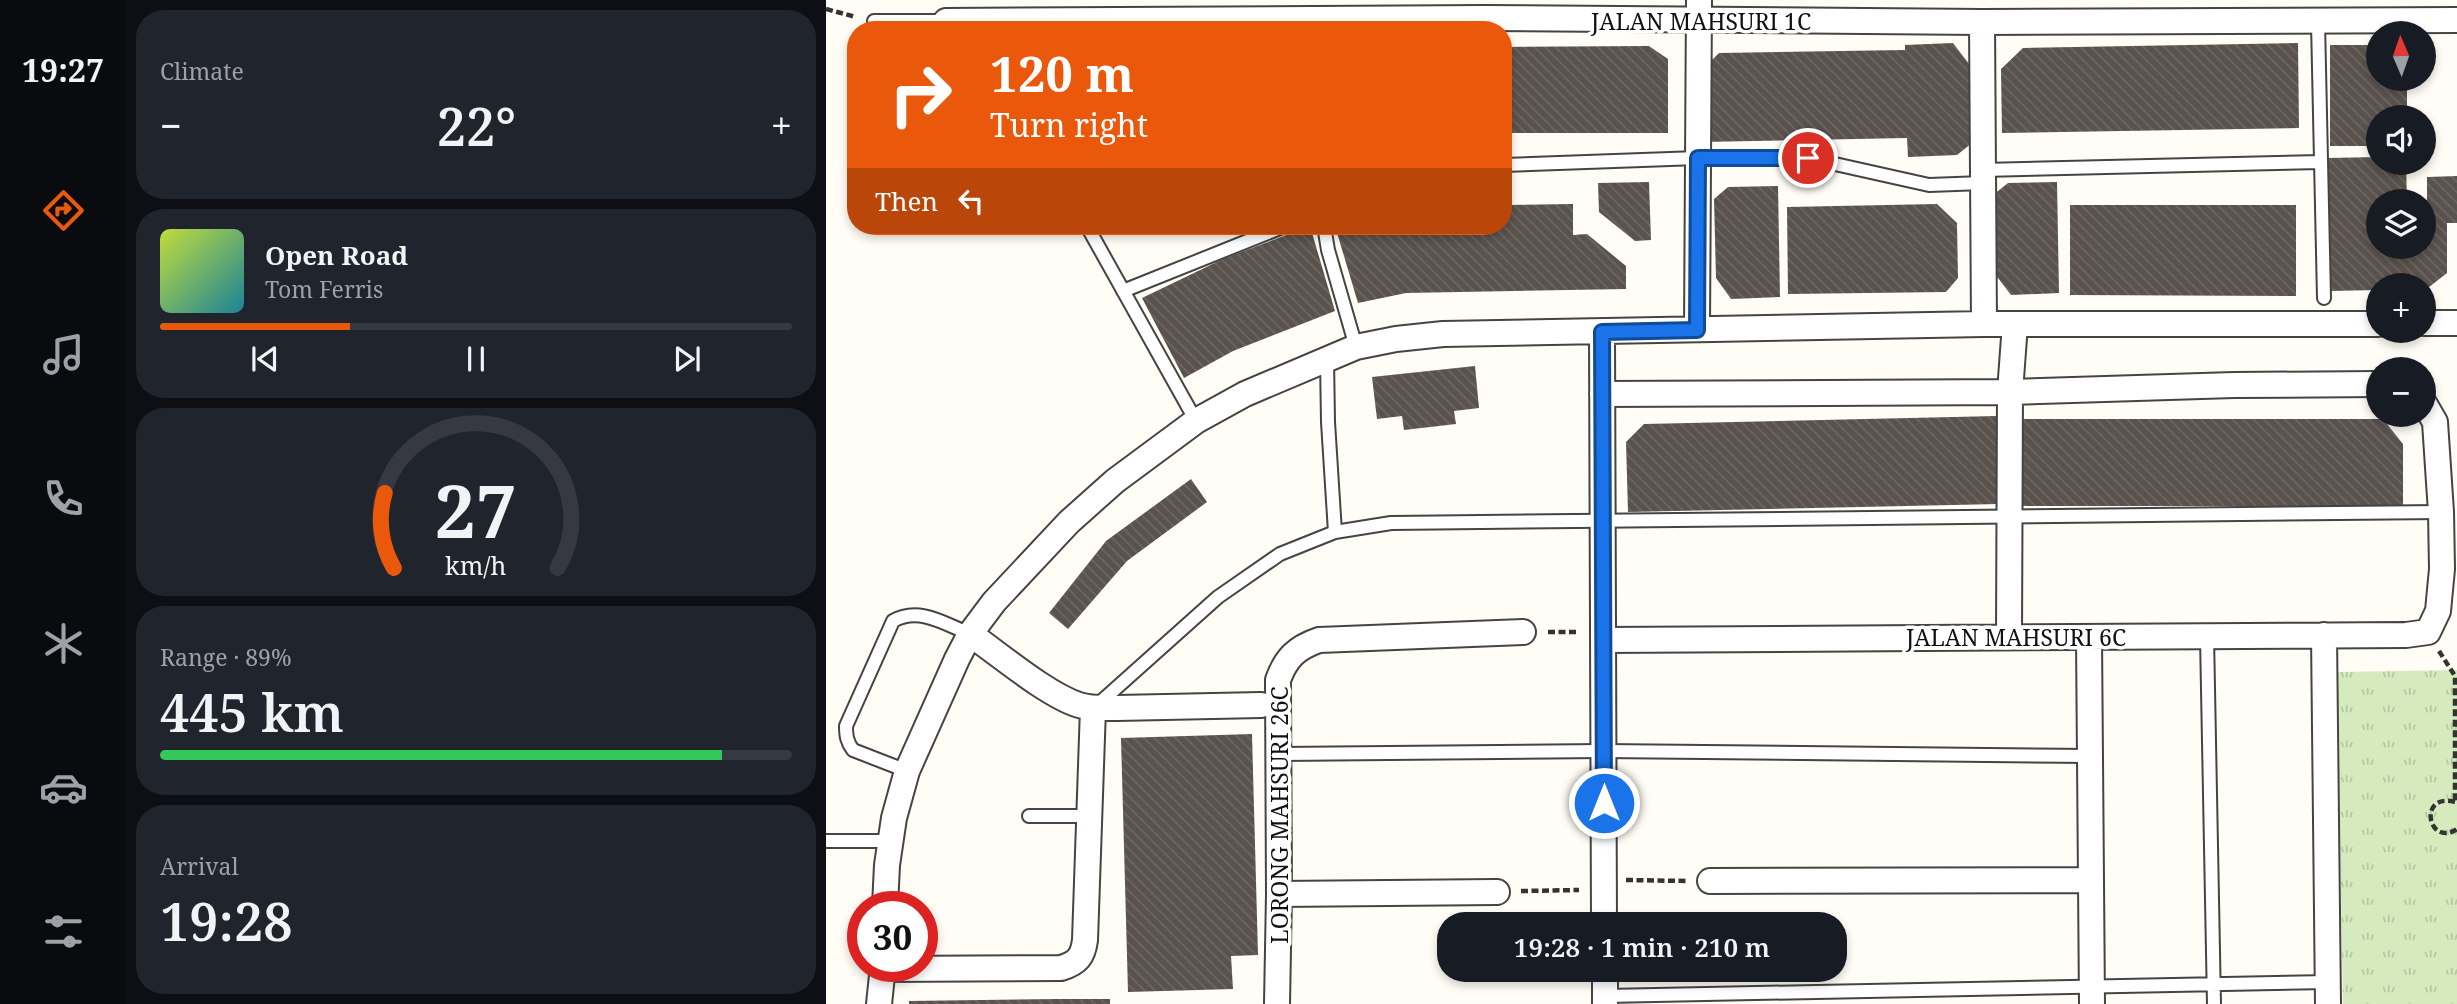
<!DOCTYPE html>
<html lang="en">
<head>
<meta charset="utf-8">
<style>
	body { margin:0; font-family:"Noto Serif",serif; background:#20242c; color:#f1f3f6; height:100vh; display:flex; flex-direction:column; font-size:26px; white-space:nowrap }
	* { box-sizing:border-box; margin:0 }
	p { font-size:23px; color:#9ea1a6 }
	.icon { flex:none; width:38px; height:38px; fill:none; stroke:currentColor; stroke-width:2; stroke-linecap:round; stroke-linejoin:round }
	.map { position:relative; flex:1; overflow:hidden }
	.drawer { display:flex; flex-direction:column; gap:10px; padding:10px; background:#0d0f14; width:700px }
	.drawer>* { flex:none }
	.banner { position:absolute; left:21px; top:21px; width:665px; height:214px; border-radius:28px; box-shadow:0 4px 10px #0003; background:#ea580c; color:#fff; overflow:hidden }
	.needle { width:46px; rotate:358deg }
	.buttons { position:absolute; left:1540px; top:21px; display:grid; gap:14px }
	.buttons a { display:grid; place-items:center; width:70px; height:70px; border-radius:50%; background:#171b24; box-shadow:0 4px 10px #0003; font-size:35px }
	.speed { position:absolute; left:21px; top:891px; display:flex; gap:14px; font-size:35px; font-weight:700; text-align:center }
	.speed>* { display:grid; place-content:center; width:91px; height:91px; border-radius:50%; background:#171b24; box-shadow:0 4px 10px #0003; line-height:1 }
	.speed .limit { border:10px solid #d22; background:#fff; color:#111 }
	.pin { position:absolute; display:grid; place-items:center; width:60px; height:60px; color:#fff; margin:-30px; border:4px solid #fff; border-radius:50%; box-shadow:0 2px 7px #0007 }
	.me { position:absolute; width:77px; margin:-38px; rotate:0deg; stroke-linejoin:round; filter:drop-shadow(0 0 5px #0008) }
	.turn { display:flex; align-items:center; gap:24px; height:147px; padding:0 28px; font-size:32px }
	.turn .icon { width:91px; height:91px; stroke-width:2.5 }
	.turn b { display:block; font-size:49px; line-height:60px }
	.then { display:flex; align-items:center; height:66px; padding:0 28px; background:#0003; gap:14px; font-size:26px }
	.big { font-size:52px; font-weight:600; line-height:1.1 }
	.drawer .card { flex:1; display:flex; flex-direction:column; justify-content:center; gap:10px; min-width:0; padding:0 24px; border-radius:28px; background:#20242c }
	.drawer .dial { align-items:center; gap:0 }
	.dial svg { height:182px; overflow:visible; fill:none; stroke:#363941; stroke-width:7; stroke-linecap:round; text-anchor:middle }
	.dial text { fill:#f1f3f6; stroke:none }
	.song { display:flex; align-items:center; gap:21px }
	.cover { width:84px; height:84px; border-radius:10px; background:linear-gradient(135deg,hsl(70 70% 55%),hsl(190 70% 35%)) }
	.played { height:7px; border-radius:4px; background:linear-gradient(90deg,#ea580c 30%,#363941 30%) }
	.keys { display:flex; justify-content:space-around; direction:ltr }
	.heat { display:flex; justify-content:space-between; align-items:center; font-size:38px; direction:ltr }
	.charge { height:10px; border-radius:5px; background:linear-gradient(90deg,#34c759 89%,#363941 0) }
	.trip { position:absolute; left:611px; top:912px; width:410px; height:70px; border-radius:28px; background:#171b24; box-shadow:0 4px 10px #0003; font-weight:600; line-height:70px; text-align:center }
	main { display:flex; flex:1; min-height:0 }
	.tab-bar { display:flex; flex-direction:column; width:126px; justify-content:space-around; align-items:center; background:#090b0e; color:#9ea1a6 }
	.tab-bar .icon { width:49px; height:49px }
	.tab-bar .current { color:#ea580c }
	.tab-bar b { font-size:32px; color:#f1f3f6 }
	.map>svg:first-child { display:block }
</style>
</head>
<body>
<main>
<nav class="tab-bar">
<b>19:27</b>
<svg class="icon current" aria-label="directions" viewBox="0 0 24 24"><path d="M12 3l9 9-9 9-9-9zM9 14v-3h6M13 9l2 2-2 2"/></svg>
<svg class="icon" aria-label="music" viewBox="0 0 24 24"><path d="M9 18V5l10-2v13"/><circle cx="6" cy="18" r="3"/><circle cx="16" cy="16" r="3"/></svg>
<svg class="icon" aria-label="phone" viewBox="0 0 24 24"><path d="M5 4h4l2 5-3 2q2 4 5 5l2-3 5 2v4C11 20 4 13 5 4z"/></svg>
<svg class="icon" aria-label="climate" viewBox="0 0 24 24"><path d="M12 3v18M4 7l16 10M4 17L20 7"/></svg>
<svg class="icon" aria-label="car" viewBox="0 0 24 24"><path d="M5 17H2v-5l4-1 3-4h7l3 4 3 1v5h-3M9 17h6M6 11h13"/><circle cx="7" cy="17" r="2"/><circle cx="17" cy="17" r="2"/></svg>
<svg class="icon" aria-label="filters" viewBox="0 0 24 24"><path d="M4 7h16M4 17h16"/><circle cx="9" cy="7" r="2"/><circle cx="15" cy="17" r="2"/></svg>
</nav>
<section class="drawer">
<div class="card"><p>Climate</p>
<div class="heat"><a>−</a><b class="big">22°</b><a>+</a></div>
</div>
<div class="card">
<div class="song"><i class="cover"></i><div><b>Open Road</b><p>Tom Ferris</p></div></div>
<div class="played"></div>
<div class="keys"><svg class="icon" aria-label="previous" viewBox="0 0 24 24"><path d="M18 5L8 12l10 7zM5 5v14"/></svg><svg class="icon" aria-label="pause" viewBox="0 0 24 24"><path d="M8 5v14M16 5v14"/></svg><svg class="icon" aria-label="next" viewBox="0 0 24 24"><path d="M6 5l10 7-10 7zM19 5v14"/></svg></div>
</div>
<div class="card dial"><svg viewBox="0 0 100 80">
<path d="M14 69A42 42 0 1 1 86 69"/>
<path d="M14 69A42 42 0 0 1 10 36" stroke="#ea580c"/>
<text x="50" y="56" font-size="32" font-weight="700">27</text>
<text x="50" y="72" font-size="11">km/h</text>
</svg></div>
<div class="card"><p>Range · 89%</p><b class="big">445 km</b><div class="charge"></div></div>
<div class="card"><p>Arrival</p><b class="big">19:28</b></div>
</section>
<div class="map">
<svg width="1631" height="1004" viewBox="0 0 1631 1004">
	<defs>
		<pattern id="park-tufts" width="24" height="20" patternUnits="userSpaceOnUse" patternTransform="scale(1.75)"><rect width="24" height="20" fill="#d5ebbd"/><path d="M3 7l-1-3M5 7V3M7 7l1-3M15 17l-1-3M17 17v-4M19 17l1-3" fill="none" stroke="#b6c8a1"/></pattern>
		<pattern id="building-back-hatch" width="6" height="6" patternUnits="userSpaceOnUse" patternTransform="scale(1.75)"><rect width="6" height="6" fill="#5a524d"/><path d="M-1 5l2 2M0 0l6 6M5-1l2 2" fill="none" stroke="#6d6662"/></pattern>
	</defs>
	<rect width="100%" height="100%" fill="#fffdf5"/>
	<path fill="url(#park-tufts)" d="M1631,670V1004H1517L1511,672Z"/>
	<path fill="url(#building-back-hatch)" d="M1127,43L1143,64L1146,143L1131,155L1082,157L1081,138L876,142L875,71L893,53L1079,50V45Z
		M1472,43L1473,128L1176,133L1175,69L1197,48Z
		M1504,45H1552V79H1581V117H1552V146H1504Z
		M823,46L842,59V133H677V47Z
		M1552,157V163H1580L1581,201H1552V247H1598V200H1601V177L1631,176V223H1621V273L1598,291V285H1552V290L1504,291L1502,158Z
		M823,182L825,240L809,241L773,212L772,183Z
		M1231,182L1233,293L1185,295L1169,274L1167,195L1182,183Z
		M952,186L954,297L905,299L890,278L888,199L902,187Z
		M747,204V235L761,234L800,266V289L580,293L532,303L509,226H677V205Z
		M1111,204L1131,223L1132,278L1120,292L962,294L961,207Z
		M1244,205H1470V296L1244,295Z
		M484,226L509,311L407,351L358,378L316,298L397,259Z
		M649,366L653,408L628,411L630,424L578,430L576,416L551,419L546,377Z
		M1171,416L1173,504L802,512L800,442L818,424Z
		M1189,419H1557L1577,444V506H1189Z
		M365,479L381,502L301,561L242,629L223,613L280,541Z
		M426,734L432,955L405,956L407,989L302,992L295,738Z
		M231,999H284V1004H83V1001Z"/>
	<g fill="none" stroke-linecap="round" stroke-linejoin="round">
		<defs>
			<path id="lane" d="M48,21H120V26
				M1492,22L1498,298
				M677,165L872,158H982L1103,185L1157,183
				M1157,170L1495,162
				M261,226L370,421
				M498,226L502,250L530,347
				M297,291L459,226
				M501,359L502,422L509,532
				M1381,636L1388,1004
				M269,707L392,597L454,554L509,532L565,523L1615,512
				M454,754L777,751L1264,756
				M81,771L27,750C21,742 20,736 20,726L67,621C93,606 119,624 144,634
				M203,816H264
				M0,841H64
				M779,996L1502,982"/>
			<path id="street" d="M120,21L659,18L1156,22L1631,20
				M1156,22L1158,324
				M1598,323H1631
				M871,329L873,0
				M776,332L778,924
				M776,394L1184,392L1408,385L1552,384
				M144,634C173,654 221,695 253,705C265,709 278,708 291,708L435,705
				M1498,635L1502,1004
				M1183,637L1184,392L1189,324
				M1263,637L1266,1004
				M777,640L1580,635L1602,632L1612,611L1616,569L1615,512L1609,422L1598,403
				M884,881L1265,880
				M453,894L671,892
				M59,906L61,865L68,818L81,771L131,659L144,634L168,602L243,522L289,481L370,421L419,394L530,347L570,339L617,334L1158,324H1552
				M57,969L235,968C252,963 257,956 259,940L267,708
				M779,970V1004
				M53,1004L57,966
				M451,1004L453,894L452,680C460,658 470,648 493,640L697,632"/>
		</defs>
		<use href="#lane" stroke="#444" stroke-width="16"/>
		<use href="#street" stroke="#444" stroke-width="28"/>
		<path stroke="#333" stroke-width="4.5" stroke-dasharray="7 3.5" stroke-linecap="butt" d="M0,9L30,17
			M722,632H752
			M1613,651L1629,676V802
			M1629,802C1591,792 1602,848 1631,829
			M800,880L861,881
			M695,891L753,890"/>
		<use href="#lane" stroke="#fff" stroke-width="12"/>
		<use href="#street" stroke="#fff" stroke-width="24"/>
	</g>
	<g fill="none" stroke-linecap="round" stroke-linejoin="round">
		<defs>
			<path id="route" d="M778,803L776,332L871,330L872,158H982"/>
		</defs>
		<use href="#route" stroke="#114b97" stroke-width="18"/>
		<use href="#route" stroke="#1a73e8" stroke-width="12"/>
	</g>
	<g text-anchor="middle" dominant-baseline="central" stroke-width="7" stroke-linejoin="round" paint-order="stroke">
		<g font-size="23" fill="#111" stroke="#fff">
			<text x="875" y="21">JALAN MAHSURI 1C</text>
			<text x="1190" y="637">JALAN MAHSURI 6C</text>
			<text transform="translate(453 815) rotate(-90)">LORONG MAHSURI 26C</text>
		</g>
	</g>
</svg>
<div class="buttons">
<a><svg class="needle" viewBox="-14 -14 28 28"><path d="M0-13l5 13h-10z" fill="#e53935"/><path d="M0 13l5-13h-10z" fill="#9ea1a6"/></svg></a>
<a><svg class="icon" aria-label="sound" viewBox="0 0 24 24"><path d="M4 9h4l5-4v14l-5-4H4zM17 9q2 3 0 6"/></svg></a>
<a><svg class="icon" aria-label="layers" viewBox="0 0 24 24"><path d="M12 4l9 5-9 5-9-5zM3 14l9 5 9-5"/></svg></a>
<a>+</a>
<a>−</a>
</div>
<div class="speed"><div class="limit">30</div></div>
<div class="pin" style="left:982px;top:158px;background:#d93025"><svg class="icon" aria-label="arrive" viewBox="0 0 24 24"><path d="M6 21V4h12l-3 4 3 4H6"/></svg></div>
<svg class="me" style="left:778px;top:803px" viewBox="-20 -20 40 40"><circle r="17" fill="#1a73e8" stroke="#fff" stroke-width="3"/><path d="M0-11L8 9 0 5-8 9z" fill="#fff"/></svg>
<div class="trip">19:28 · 1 min · 210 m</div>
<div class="banner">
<div class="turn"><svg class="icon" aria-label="right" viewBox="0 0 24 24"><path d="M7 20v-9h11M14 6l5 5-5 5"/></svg><div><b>120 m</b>Turn right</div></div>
<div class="then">Then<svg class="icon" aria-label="left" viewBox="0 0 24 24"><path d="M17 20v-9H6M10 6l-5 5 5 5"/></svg></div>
</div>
</div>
</main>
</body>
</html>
